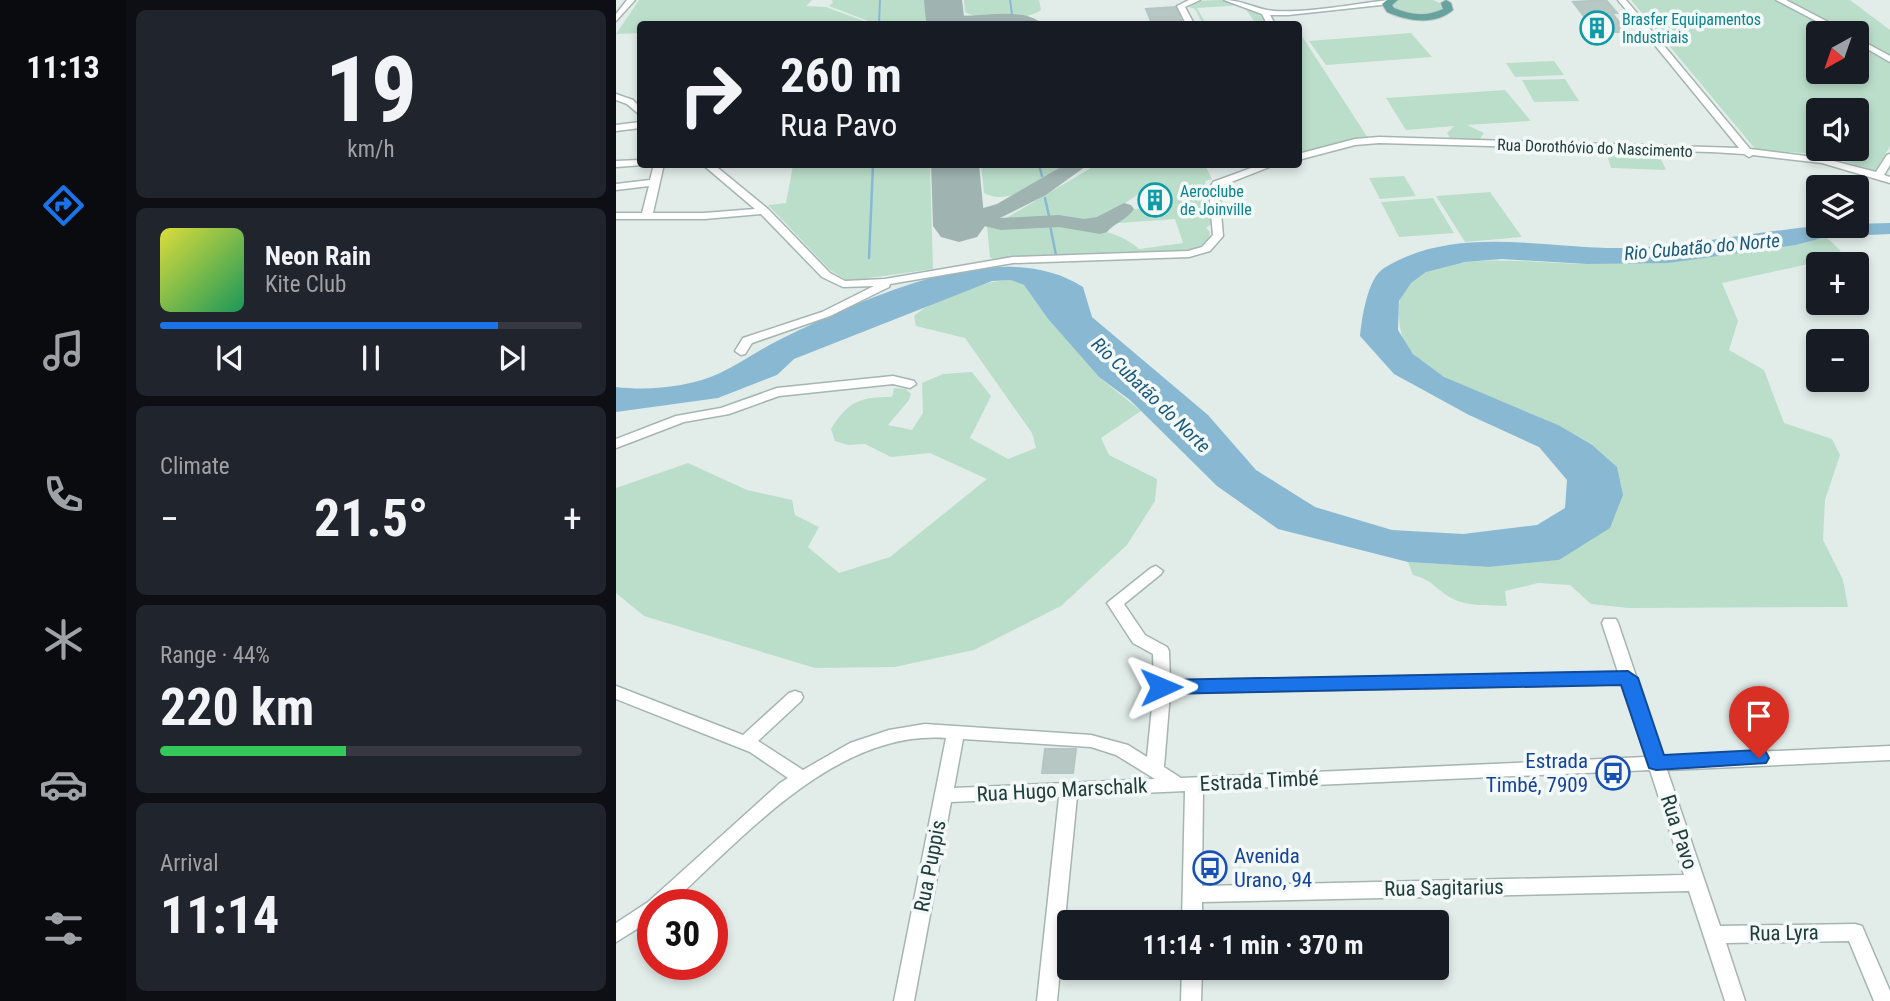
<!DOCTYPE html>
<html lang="en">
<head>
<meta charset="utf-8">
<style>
	body { margin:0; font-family:"Roboto Condensed",sans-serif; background:#20242c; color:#f1f3f6; height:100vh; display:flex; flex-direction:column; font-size:26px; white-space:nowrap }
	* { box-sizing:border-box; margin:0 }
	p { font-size:23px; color:#9ea1a6 }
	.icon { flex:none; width:38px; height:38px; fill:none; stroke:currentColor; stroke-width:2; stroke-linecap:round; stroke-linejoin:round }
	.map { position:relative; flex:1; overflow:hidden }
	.details { display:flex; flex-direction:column; gap:10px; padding:10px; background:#0d0f14; width:490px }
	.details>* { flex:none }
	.banner { position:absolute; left:21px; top:21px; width:665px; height:147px; border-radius:7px; box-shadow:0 4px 10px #0003; background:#171b24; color:#f1f3f6; overflow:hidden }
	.needle { width:46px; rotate:220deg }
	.controls { position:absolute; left:1190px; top:21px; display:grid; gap:14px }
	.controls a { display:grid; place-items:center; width:63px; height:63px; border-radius:7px; background:#171b24; box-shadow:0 4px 10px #0003; font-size:35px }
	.speed { position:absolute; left:21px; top:889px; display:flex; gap:14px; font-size:35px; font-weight:700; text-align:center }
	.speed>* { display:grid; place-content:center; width:91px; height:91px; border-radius:50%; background:#171b24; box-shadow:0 4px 10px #0003; line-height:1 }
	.speed .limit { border:10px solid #d22; background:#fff; color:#111 }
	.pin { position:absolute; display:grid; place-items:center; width:60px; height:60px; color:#fff; margin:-72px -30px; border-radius:50% 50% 50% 0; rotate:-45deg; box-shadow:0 0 7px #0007 }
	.pin .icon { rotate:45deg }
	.me { position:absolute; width:77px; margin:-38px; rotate:89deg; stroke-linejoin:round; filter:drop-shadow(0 0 5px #0008) }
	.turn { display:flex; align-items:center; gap:24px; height:147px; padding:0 28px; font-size:32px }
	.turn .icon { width:91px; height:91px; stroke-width:2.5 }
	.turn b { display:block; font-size:49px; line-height:60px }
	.big { font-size:52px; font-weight:700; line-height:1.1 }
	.details .card { flex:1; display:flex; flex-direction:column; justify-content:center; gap:10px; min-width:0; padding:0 24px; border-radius:10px; background:#20242c }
	.details .dial { align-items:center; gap:0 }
	.dial b { font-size:91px; line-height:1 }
	.song { display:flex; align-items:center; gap:21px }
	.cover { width:84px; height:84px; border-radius:10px; background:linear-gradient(135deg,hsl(60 70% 55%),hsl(150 70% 35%)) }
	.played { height:7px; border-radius:4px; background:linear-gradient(90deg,#1a73e8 80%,#363941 80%) }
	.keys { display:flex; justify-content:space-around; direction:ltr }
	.heat { display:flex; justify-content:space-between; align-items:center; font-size:38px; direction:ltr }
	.charge { height:10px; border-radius:5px; background:linear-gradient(90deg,#34c759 44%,#363941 0) }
	.trip { position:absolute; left:441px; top:910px; width:392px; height:70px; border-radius:7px; background:#171b24; box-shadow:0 4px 10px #0003; font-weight:700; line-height:70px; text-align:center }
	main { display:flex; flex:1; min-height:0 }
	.menu { display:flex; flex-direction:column; width:126px; justify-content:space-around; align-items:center; background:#090b0e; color:#9ea1a6 }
	.menu .icon { width:49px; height:49px }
	.menu .on { color:#1a73e8 }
	.menu b { font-size:32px; color:#f1f3f6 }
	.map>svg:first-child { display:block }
</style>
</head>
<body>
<main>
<nav class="menu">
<b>11:13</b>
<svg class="icon on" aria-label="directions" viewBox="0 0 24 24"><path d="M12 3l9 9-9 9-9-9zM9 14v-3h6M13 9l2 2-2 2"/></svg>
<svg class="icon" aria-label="music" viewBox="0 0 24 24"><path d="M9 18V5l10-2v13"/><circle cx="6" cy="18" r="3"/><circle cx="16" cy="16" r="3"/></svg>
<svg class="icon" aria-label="phone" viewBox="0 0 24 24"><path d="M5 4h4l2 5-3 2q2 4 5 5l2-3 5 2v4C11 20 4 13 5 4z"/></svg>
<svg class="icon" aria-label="climate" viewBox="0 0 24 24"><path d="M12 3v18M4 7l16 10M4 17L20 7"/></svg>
<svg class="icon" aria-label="car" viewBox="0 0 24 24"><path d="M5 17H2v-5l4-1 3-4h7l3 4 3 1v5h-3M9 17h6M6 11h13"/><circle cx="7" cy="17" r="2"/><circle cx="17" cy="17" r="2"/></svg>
<svg class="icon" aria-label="filters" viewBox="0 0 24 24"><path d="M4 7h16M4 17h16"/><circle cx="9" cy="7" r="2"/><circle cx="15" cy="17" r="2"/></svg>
</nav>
<section class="details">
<div class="card dial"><b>19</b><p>km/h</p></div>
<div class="card">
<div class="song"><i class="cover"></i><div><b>Neon Rain</b><p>Kite Club</p></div></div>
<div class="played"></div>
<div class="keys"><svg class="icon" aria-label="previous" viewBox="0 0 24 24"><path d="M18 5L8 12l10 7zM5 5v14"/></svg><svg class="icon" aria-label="pause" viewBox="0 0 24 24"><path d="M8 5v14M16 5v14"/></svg><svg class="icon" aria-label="next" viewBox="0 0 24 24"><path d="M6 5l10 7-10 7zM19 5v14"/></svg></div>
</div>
<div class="card"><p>Climate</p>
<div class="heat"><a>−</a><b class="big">21.5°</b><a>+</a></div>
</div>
<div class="card"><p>Range · 44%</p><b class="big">220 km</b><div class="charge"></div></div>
<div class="card"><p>Arrival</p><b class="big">11:14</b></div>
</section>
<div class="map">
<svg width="1274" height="1001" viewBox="0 0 1274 1001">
	<rect width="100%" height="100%" fill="#e2edea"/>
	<path fill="#bbdecb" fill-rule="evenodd" d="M23,0H196L190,6L210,7L256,24H196V21L24,24V33L0,34Z
		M216,0H309V21L260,24L213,6L217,3Z
		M348,0H423L425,10C409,21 367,22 349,12Z
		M605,0C625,3 641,7 652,24H640L627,5L581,8L590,24H587L579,9L573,7L580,1Z
		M783,0H817L826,4L828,10C812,16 788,19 775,6Z
		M1015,0H1234L1274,30V56L1252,44L1243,43L1274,63V146L1260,171L1204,154L1140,150ZM1202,33H1241V72H1202ZM1202,110H1241V149H1202Z
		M682,30L752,138L733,140L683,154Z
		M795,33L816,57L710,65L693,41Z
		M938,61L948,75L899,77L890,63Z
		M949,79L963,101L918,102L906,80Z
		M889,90L915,121L851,125L868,133L863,140L834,138L831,133L838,126L790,130L770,98Z
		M991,155L1044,157L1050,170L995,168Z
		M177,165H314L317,269L232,281L214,270L152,205L170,203Z
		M365,165V164L451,165C430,177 393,208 368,193Z
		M480,165H589L596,179L589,181L595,224L590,228L594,232L593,239L582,248L570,251L378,260L374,257L371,227C413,225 491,218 523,249L567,243L559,219L490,224L510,210L529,208L524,193L481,222L439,218L385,221Z
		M788,176L800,196L764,199L753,178Z
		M874,192L906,237L849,242L820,196Z
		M817,198L838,233L783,237L765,202Z
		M1210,237L1225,251L1188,265L1106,283L1122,321L1113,350L1148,370L1168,423L1216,439L1224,455L1209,500L1207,540L1227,580L1232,607L1012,608L975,604L954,585L922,583L889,591L891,606C872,605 853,607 835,598C819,589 817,580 797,575L792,562L873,567L943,560L976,444C947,428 919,415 889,403C859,390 818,379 796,352C784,338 783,326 783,309C785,239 932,266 974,264C1043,260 1112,251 1180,245Z
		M395,280L408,285L432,319L483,377L525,411L485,438L493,455L541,479L539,501L511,545L445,606L358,650L279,667L199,668L28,616L0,593V488L72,463L131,490L176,500L179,515L203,527L192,547L223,573L274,557L371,479L314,453L275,457L249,444L232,445L219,441L215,429C233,400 245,397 276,397L278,388L290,389L295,394L293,400L272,425L296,430L307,413L306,383L327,374L356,372L375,396L354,438L392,459L420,448L416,433L349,338L300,326L298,316C322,296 364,281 395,280Z"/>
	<path fill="#89b9d2" d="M1274,223V234L1210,237L1180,245L1052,263L971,264L886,259L849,262L810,272L795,283L783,301L782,330L797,354L828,377L942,425L975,444L1001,467L1007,495L994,528L943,560L873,567L792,562L662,529L601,486L514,400L483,377L432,319L408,285L395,280L376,281L178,359L161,375L102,398L0,412V387C33,391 74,387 104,373C125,363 144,349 165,339C246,300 383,233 467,287L476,317L592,415L640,470L699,507L776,530L847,534L921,525L949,508L951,480L923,447L853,415L778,374L744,336C746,318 751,279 768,268C841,223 932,250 1012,248C1076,246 1138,232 1202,226C1227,224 1249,224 1274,223Z"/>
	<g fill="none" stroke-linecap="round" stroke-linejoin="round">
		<path stroke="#89b9d2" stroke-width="2" d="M394,0L396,14
			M263,23L264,0"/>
		<path stroke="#89b9d2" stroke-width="2.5" d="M423,165L426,176
			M429,198L433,216
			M434,225L440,255
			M253,258L257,165"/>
		<path fill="#9fb3b0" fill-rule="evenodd" d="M328,14C355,21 406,4 426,24H330L320,19Z
			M450,164H473L430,195L384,218L443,215L468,219L481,217L508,203L515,205L518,209C511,220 498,223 491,232L484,234L443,227L385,230L338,219L332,211L342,205L357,211L381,204Z"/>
		<path fill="#9fb3b0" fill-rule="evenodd" d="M308,0H346L349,24H310Z
			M315,164H363L369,226L361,237L343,242L325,237L317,226Z"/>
	</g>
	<path fill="#b7c7c4" stroke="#b4c6c2" stroke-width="2" d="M990,0L1001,13H996L1011,32H980L957,2Z
		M559,7L567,24H536L530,9Z
		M548,191L555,206L530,209L524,193Z
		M429,749H460L457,773H426Z"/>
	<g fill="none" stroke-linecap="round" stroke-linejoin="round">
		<defs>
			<path id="minor" d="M11,0H19L0,21V14Z
				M573,0H584L569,7L578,24H570L561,6Z
				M608,0C624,0 636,7 651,10C683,15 738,4 772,0L778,2L774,4L672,15H654L659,24H651L646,14Z
				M1002,0H1010L1134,149L1206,158L1260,172L1271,155L1274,154V165L1268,175L1274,177V183L1206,163L1137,155L1133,157L1128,154L1095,152L763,143L739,145L682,160V154L739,139L763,137L1123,148Z
				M1160,0H1170L1233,33H1223Z
				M1241,38L1274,56V62L1241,43Z
				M0,94L17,100L24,107V115L11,104L0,100Z
				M24,122V128L0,131V125Z
				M24,160V164L27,165L0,167V161Z
				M38,164H48L37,213H88L139,209L86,164H97L152,209L214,273L229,281L269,279L397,257L572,251L586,247L597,235L593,191L597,182L646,164H661L605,186L603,191L607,236L594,251L573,257L397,263L274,284L273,287L214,316L136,343L129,354L125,355L119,351L127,338L206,312L258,286L227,287L206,277L145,214L88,219H0V213H26L33,186L0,190V184L34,180Z
				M277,376L298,381L300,384L294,388L277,384L163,396L113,414L68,422L0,448V439L60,416L105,408L161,388Z
				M540,566L547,571L545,574L508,604L529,635L551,647L553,651L554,681L1002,672L986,623L988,619H1000L1002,623L1047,756L1274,746V760L1051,770L1104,926L1239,924L1246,926L1274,991V1001H1258L1233,941L1110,943L1129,1001H1109L1073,891L586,902V922H566L569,791L461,796L441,1001H421L443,797L335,802L298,1001H278L330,738C220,730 129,836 53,905H37V919L0,942V923L32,902L164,783L172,778L134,752L0,699V686L127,735L173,693L179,691L185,693L187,697L185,701L142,741L187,770L234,743L273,730L309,724L475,735L512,745L531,757L538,687L537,654L517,643L491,603L535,568ZM1006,684L1030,757L565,778L548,767L554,693ZM347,739L475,747L500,755L539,779L338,788ZM1034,770L1068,875L586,886L587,790Z
				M566,968H586L585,1001H565Z"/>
			<path id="major" d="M771,0H782L776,5L778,8C794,15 811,17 827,9L825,3L830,0L835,3L837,10C819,26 791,21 771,12L766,4Z"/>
		</defs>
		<use href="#minor" stroke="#a5b5b2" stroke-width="3"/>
		<use href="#major" stroke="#c1c9c8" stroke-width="2"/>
		<use href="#minor" fill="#fff" fill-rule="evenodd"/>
		<use href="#major" fill="#66a39f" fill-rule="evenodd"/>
	</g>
	<path fill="#1a73e8" stroke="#114b97" stroke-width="2" d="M1012,671L1022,678L1048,755L1143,750L1150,752L1153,758L1150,763L1040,770L1033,768L1005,685L545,694L536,687L545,680Z"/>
	<defs>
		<symbol id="building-ring" viewBox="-11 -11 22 22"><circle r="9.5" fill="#f3f9f7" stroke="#0f9aa8" stroke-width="1.5"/><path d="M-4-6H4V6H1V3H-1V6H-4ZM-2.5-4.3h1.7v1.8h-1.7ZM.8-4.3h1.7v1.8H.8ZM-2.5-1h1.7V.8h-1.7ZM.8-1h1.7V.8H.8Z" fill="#0f9aa8"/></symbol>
		<symbol id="bus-ring" viewBox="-11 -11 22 22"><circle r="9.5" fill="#f3f9f7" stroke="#1a4fb4" stroke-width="1.5"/><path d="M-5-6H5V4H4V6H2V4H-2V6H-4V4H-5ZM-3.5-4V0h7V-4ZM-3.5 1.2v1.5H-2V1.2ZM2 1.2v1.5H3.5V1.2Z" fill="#1a4fb4"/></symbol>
	</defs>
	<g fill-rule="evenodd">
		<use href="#building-ring" x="962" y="9" width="38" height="38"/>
		<use href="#building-ring" x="520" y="181" width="38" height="38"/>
		<use href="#bus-ring" x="978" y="754" width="38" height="38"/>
		<use href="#bus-ring" x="575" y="849" width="38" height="38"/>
	</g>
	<g text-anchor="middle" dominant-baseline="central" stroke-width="7" stroke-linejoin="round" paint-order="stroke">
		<g font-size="16" fill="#0d838f" stroke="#f3f9f7" text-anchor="start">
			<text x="1006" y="19">Brasfer Equipamentos<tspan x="1006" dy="18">Industriais</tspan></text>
			<text x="564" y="191">Aeroclube<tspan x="564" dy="18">de Joinville</tspan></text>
		</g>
		<g font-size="16" fill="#223e3c" stroke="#f3f9f7">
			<text transform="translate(979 148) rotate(2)">Rua Dorothóvio do Nascimento</text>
		</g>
		<g font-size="19" font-style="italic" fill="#1b587b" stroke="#f3f9f7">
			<text transform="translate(1086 247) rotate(-5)">Rio Cubatão do Norte</text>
			<text transform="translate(535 395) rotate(44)">Rio Cubatão do Norte</text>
		</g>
		<g font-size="21" fill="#164399" stroke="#f3f9f7" text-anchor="end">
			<text x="972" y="761">Estrada<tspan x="972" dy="24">Timbé, 7909</tspan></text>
			<text x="618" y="856" text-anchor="start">Avenida<tspan x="618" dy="24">Urano, 94</tspan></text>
		</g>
		<g font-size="21" fill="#223e3c" stroke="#f3f9f7">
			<text transform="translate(643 781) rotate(-3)">Estrada Timbé</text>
			<text transform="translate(446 790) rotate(-3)">Rua Hugo Marschalk</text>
			<text transform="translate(1063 832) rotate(72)">Rua Pavo</text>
			<text transform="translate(314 866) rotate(-79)">Rua Puppis</text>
			<text transform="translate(828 888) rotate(-1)">Rua Sagitarius</text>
			<text transform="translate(1168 933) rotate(-1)">Rua Lyra</text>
		</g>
	</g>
</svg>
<div class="controls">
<a><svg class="needle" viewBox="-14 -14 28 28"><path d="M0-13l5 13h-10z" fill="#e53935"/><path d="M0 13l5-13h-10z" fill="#9ea1a6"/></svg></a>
<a><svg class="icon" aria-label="sound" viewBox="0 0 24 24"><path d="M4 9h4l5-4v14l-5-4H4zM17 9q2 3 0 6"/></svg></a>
<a><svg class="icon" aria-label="layers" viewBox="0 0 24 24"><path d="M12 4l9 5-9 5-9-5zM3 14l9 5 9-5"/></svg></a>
<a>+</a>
<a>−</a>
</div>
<div class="speed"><div class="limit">30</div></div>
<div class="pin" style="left:1143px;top:758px;background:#d93025"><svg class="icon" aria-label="arrive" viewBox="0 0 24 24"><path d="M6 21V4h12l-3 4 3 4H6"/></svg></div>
<svg class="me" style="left:545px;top:687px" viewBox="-20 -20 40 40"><path d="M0-17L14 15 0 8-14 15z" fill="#1a73e8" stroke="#fff" stroke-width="4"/></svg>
<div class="trip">11:14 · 1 min · 370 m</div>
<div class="banner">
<div class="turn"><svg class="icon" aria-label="right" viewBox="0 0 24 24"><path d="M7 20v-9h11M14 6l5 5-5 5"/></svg><div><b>260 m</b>Rua Pavo</div></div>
</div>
</div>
</main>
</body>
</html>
